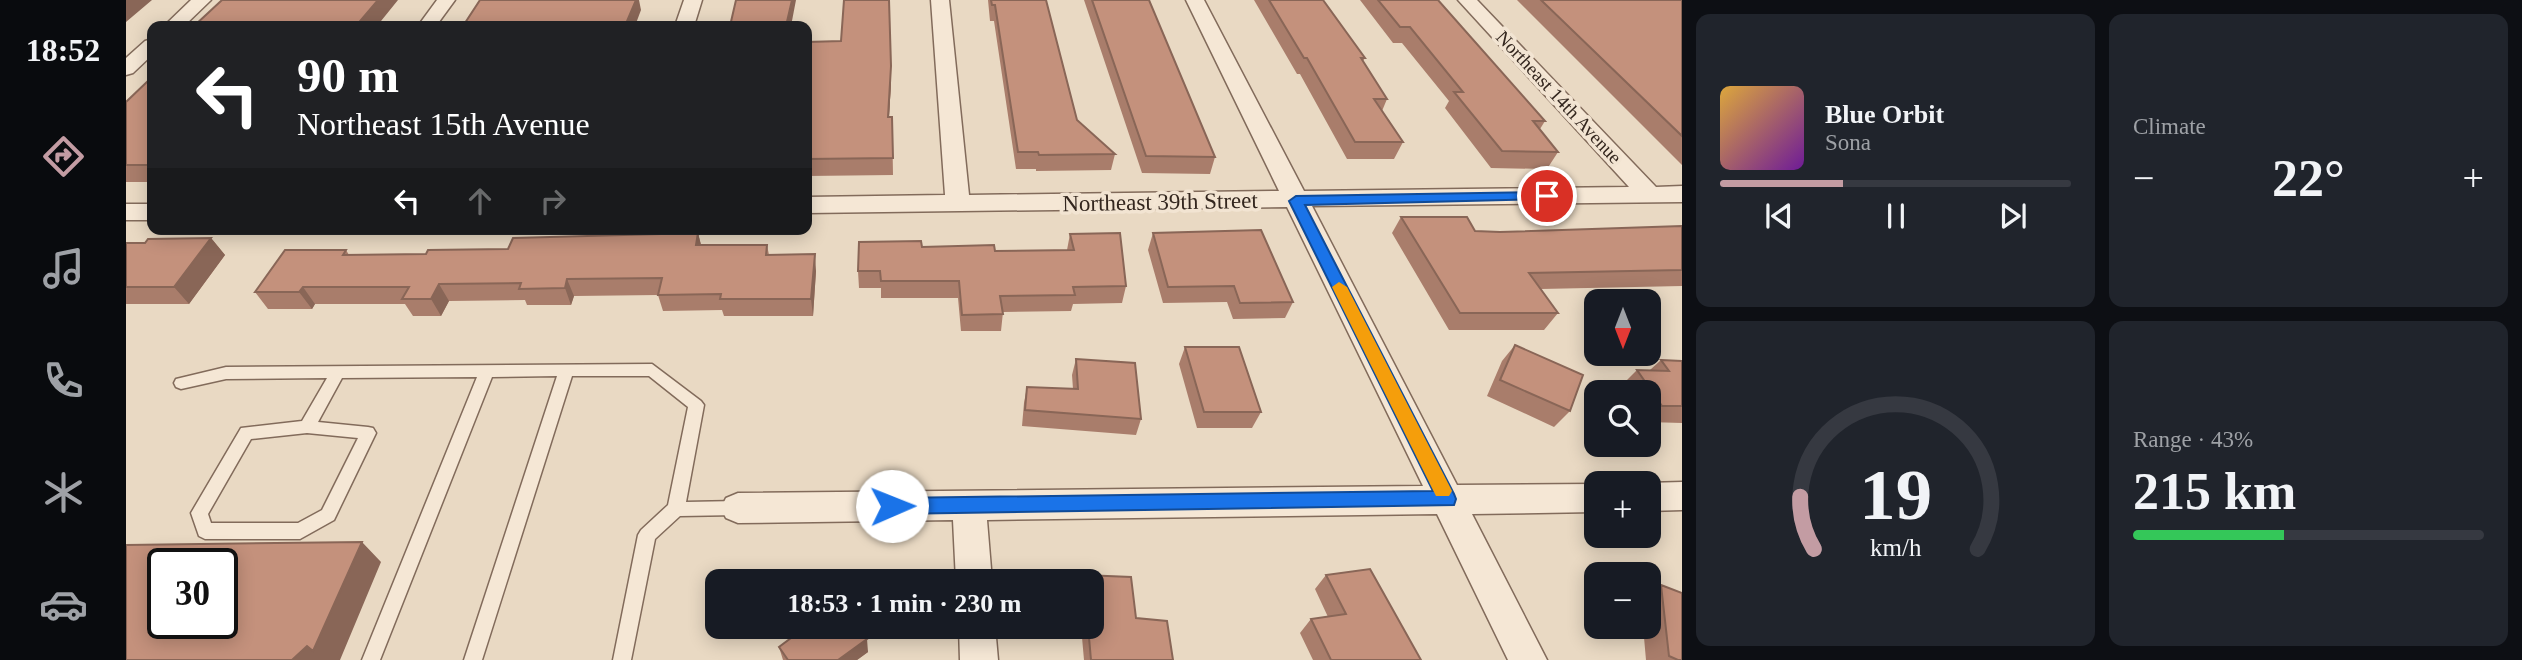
<!DOCTYPE html>
<html lang="en">
<head>
<meta charset="utf-8">
<style>
	body { margin:0; font-family:Georgia,serif; background:#20242c; color:#f1f3f6; height:100vh; display:flex; flex-direction:column; font-size:26px; white-space:nowrap }
	* { box-sizing:border-box; margin:0 }
	p { font-size:23px; color:#9ea1a6 }
	.icon { flex:none; width:38px; height:38px; fill:none; stroke:currentColor; stroke-width:2; stroke-linecap:round; stroke-linejoin:round }
	.map { position:relative; flex:1; overflow:hidden }
	.side { display:flex; flex-direction:column; gap:14px; padding:14px; background:#0d0f14; width:840px }
	.side>* { flex:none }
	.guide { position:absolute; left:21px; top:21px; width:665px; height:214px; border-radius:14px; box-shadow:0 4px 18px #0003; background:#202124; color:#fff; overflow:hidden }
	.needle { width:46px; rotate:180deg }
	.fabs { position:absolute; left:1458px; top:289px; display:grid; gap:14px }
	.fabs a { display:grid; place-items:center; width:77px; height:77px; border-radius:14px; background:#171b24; box-shadow:0 4px 18px #0003; font-size:35px }
	.speed { position:absolute; left:21px; top:548px; display:flex; gap:14px; font-size:35px; font-weight:700; text-align:center }
	.speed>* { display:grid; place-content:center; width:91px; height:91px; border-radius:50%; background:#171b24; box-shadow:0 4px 18px #0003; line-height:1 }
	.speed .limit { border:4px solid #111; border-radius:10px; background:#fff; color:#111 }
	.pin { position:absolute; display:grid; place-items:center; width:60px; height:60px; color:#fff; margin:-30px; border:4px solid #fff; border-radius:50%; box-shadow:0 2px 7px #0007 }
	.me { position:absolute; width:77px; margin:-38px; rotate:89deg; stroke-linejoin:round; filter:drop-shadow(0 0 5px #0008) }
	.turn { display:flex; align-items:center; gap:24px; height:147px; padding:0 35px; font-size:32px }
	.turn .icon { width:91px; height:91px; stroke-width:2.5 }
	.turn b { display:block; font-size:49px; line-height:60px }
	.lanes { display:flex; align-items:center; height:66px; padding:0 35px; background:#0003; justify-content:center; gap:35px; direction:ltr }
	.lanes .off { opacity:.35 }
	.big { font-size:52px; font-weight:800; line-height:1.1 }
	.side .tile { flex:1; display:flex; flex-direction:column; justify-content:center; gap:10px; min-width:0; padding:0 24px; border-radius:14px; background:#20242c }
	.side .dial { align-items:center; gap:0 }
	.dial svg { height:182px; overflow:visible; fill:none; stroke:#363941; stroke-width:7; stroke-linecap:round; text-anchor:middle }
	.dial text { fill:#f1f3f6; stroke:none }
	.song { display:flex; align-items:center; gap:21px }
	.cover { width:84px; height:84px; border-radius:10px; background:linear-gradient(135deg,hsl(40 70% 55%),hsl(280 70% 35%)) }
	.played { height:7px; border-radius:4px; background:linear-gradient(90deg,#c39ca3 35%,#363941 35%) }
	.keys { display:flex; justify-content:space-around; direction:ltr }
	.heat { display:flex; justify-content:space-between; align-items:center; font-size:38px; direction:ltr }
	.charge { height:10px; border-radius:5px; background:linear-gradient(90deg,#34c759 43%,#363941 0) }
	.side .tiles { flex:1; display:grid; gap:14px; grid-template-columns:repeat(2,1fr) }
	.trip { position:absolute; left:579px; top:569px; width:399px; height:70px; border-radius:14px; background:#171b24; box-shadow:0 4px 18px #0003; font-weight:800; line-height:70px; text-align:center }
	main { display:flex; flex:1; min-height:0 }
	.dock { display:flex; flex-direction:column; width:126px; justify-content:space-around; align-items:center; background:#090b0e; color:#9ea1a6 }
	.dock .icon { width:49px; height:49px }
	.dock .active { color:#c39ca3 }
	.dock b { font-size:32px; color:#f1f3f6 }
	.map>svg:first-child { display:block }
</style>
</head>
<body>
<main>
<nav class="dock">
<b>18:52</b>
<svg class="icon active" aria-label="directions" viewBox="0 0 24 24"><path d="M12 3l9 9-9 9-9-9zM9 14v-3h6M13 9l2 2-2 2"/></svg>
<svg class="icon" aria-label="music" viewBox="0 0 24 24"><path d="M9 18V5l10-2v13"/><circle cx="6" cy="18" r="3"/><circle cx="16" cy="16" r="3"/></svg>
<svg class="icon" aria-label="phone" viewBox="0 0 24 24"><path d="M5 4h4l2 5-3 2q2 4 5 5l2-3 5 2v4C11 20 4 13 5 4z"/></svg>
<svg class="icon" aria-label="climate" viewBox="0 0 24 24"><path d="M12 3v18M4 7l16 10M4 17L20 7"/></svg>
<svg class="icon" aria-label="car" viewBox="0 0 24 24"><path d="M5 17H2v-5l4-1 3-4h7l3 4 3 1v5h-3M9 17h6M6 11h13"/><circle cx="7" cy="17" r="2"/><circle cx="17" cy="17" r="2"/></svg>
</nav>
<div class="map">
<svg width="1556" height="660" viewBox="0 0 1556 660">
	<rect width="100%" height="100%" fill="#e9d9c3"/>
	<g fill="none" stroke-linecap="round" stroke-linejoin="round">
		<defs>
			<path id="service" d="M526,364L575,401L578,405L560,502L612,501L618,503L620,508L618,513L612,515L554,516L529,539L505,660H487L512,535L515,530L542,505L562,407L523,376H446L356,660H338L431,376L366,377L254,660H236L351,377L216,378L192,422L242,427L247,428L250,433L208,520L174,539H79L73,536L65,513L115,428L176,421L201,378L100,379L55,389L50,387L48,383L50,379L100,367ZM181,433L232,438L196,510L172,523H85L82,514L125,439Z"/>
			<path id="minor" d="M65,0H85L58,26H38Z
				M311,0H329L310,26H292Z
				M558,0H576L568,26H549Z
				M805,0H823L843,195L1153,191L1060,0H1078L1178,191L1503,187L1332,0H1351L1530,187L1556,186V202L1186,206L1331,485L1470,484V512L1346,514L1421,660H1382L1311,514L861,520L866,581H830L827,520L612,523L600,518L595,508L600,498L612,493L1297,486L1161,207L681,213V197L819,195Z
				M26,39V55L7,73L0,75V58L19,41Z
				M0,204H26V220H0Z
				M1556,482V510L1522,511L1521,483Z
				M833,626H869L872,660H834Z"/>
		</defs>
		<use href="#service" stroke="#826b5b" stroke-width="3"/>
		<use href="#minor" stroke="#826b5b" stroke-width="3"/>
		<use href="#service" fill="#f5e7d5" fill-rule="evenodd"/>
		<use href="#minor" fill="#f5e7d5" fill-rule="evenodd"/>
	</g>
	<path fill="#a97d6b" d="M862,0H920L951,120L989,154L985,170L910,171V169H890L868,21H864Z
		M958,0H1023L1089,157L1084,174L1016,173Z
		M1128,0H1197L1239,58L1237,61L1261,99L1256,111L1277,142L1268,159H1221L1174,74H1171Z
		M1234,0H1312L1419,121L1414,129L1432,152L1421,169L1365,168L1319,108L1323,101L1276,43H1267Z
		M1391,0H1556V165Z
		M681,42L765,83L763,117H766L767,175L681,176Z
		M26,77V182H0V102Z
		M1275,217L1349,231L1374,232L1556,226V286L1415,289L1432,313L1418,330H1323L1266,233Z
		M572,233L575,245H641L643,255L690,271L687,316H598L596,310L537,311L532,295L448,296L445,305H401L399,300L323,301L315,316H287L279,304H189L186,309H142L129,292L220,250L223,255L300,254L382,249Z
		M1027,233L1167,302L1159,318L1107,319L1101,302L1037,303L1022,250Z
		M944,234L1000,286L996,303L947,304L945,311L877,312L875,331H835L832,298H755V288H733L732,271L796,247L869,251L941,250Z
		M85,238L99,255L63,304H0V243H19Z
		M1389,345L1444,411L1428,427L1361,396L1376,361Z
		M1059,347L1135,412L1126,428H1071L1053,364Z
		M950,359L1015,419L1010,435L896,426L898,403L901,387L947,389L946,375Z
		M1535,360L1556,361V423L1522,422V392H1499L1495,386L1511,370H1524Z
		M957,575L1005,577L1010,618L1041,621L1047,660H958L955,626H966V581H955Z
		M1200,575L1295,660H1187L1174,633L1185,619L1202,617L1189,589Z
		M1535,585L1556,660H1520L1517,626H1522V594Z
		M657,626H732L742,652L731,660H657L653,647L665,638Z"/>
	<path fill="#896657" d="M0,0H26L0,22Z
		M252,0H272L251,26H230Z
		M506,0H513L515,10L509,26H499Z
		M666,0H670L665,26H660Z
		M765,66V83L762,133V117Z
		M572,233L576,249L570,245Z
		M85,238L99,255L63,304L48,287Z
		M689,254L690,271L687,316L685,299Z
		M441,279L448,296L445,305L439,288Z
		M313,284L323,301L315,316L305,299Z
		M177,287L189,304L186,309L173,292Z
		M236,542L255,562L214,660H199L187,651Z
		M741,639L742,652L731,660H712Z
		M181,646L199,660H166Z"/>
	<path fill="#c4917c" stroke="#896657" stroke-width="2" fill-rule="evenodd" d="M96,0H252L230,26H68Z
		M354,0H510L499,26H337Z
		M610,0H666L660,26H604Z
		M718,0H763L765,66L762,117H766L767,158L681,159V42L715,41Z
		M865,0H920L951,120L989,154L913,155L912,152H892L869,5H866Z
		M966,0H1023L1089,157L1020,156Z
		M1143,0H1197L1239,58H1235L1261,99H1248L1277,142H1229L1181,58H1178Z
		M1252,0H1312L1419,121H1407L1432,152L1376,151L1328,92H1337L1284,27H1274Z
		M1415,0H1556V136Z
		M26,77V165H0V102Z
		M1275,217H1341L1349,231L1374,232L1556,226V270L1403,273L1432,313H1334Z
		M1135,230L1167,302L1114,303L1108,286L1042,287L1027,233Z
		M572,233L570,245H641L640,255L689,254L685,299H594L595,294L532,295L536,278L441,279L439,288L393,289L395,283L313,284L305,299H276L283,287H177L173,292H129L159,250H220L217,255L300,254L302,250L382,249L387,238Z
		M994,233L1000,286L947,287L949,295L874,296L877,314L836,315L833,281H755L754,271H732L733,242L795,241L796,247L868,245L869,251L948,250L944,234Z
		M85,238L48,287H0V243H19L22,239Z
		M1389,345L1457,375L1444,411L1374,380Z
		M1059,347H1113L1135,412H1078Z
		M950,359L1009,363L1015,419L899,410L901,387L952,389Z
		M1535,360L1556,361V406H1536L1511,370L1543,371Z
		M236,542L187,651L181,646L166,660H0V545ZM37,564H96V623H37Z
		M1244,569L1295,660H1205L1185,619L1220,614L1200,575Z
		M957,575L1005,577L1010,618L1041,621L1047,660H965L962,626H966V581H957Z
		M1535,585L1556,593V660H1552L1543,656Z
		M663,626H732L741,639L712,660H662L653,647L669,635Z"/>
	<path fill="#1a73e8" stroke="#114b97" stroke-width="2" d="M1421,192L1427,196L1425,199L1179,205L1328,494L1330,499L1328,505L766,514L759,512L757,506L759,500L766,498L1307,491L1163,201L1170,196Z"/>
	<path fill="#f59e0b" d="M1213,282L1221,287L1323,485L1326,491L1323,496H1310L1206,287Z"/>
	<g text-anchor="middle" dominant-baseline="central" stroke-width="7" stroke-linejoin="round" paint-order="stroke">
		<g font-size="19" fill="#33261e" stroke="#f2e4d2">
			<text transform="translate(1433 97) rotate(47)">Northeast 14th Avenue</text>
		</g>
		<g font-size="23" fill="#33261e" stroke="#f2e4d2">
			<text transform="translate(1034 202) rotate(-1)">Northeast 39th Street</text>
		</g>
	</g>
</svg>
<div class="fabs">
<a><svg class="needle" viewBox="-14 -14 28 28"><path d="M0-13l5 13h-10z" fill="#e53935"/><path d="M0 13l5-13h-10z" fill="#9ea1a6"/></svg></a>
<a><svg class="icon" aria-label="search" viewBox="0 0 24 24"><circle cx="10" cy="10" r="6"/><path d="M15 15l6 6"/></svg></a>
<a>+</a>
<a>−</a>
</div>
<div class="speed"><div class="limit">30</div></div>
<div class="pin" style="left:1421px;top:196px;background:#d93025"><svg class="icon" aria-label="arrive" viewBox="0 0 24 24"><path d="M6 21V4h12l-3 4 3 4H6"/></svg></div>
<svg class="me" style="left:766px;top:506px" viewBox="-20 -20 40 40"><circle r="19" fill="#fff"/><path d="M0-13L10 11 0 6-10 11z" fill="#1a73e8"/></svg>
<div class="trip">18:53 · 1 min · 230 m</div>
<div class="guide">
<div class="turn"><svg class="icon" aria-label="left" viewBox="0 0 24 24"><path d="M17 20v-9H6M10 6l-5 5 5 5"/></svg><div><b>90 m</b>Northeast 15th Avenue</div></div>
<div class="lanes"><svg class="icon" aria-label="left" viewBox="0 0 24 24"><path d="M17 20v-9H6M10 6l-5 5 5 5"/></svg><svg class="icon off" aria-label="ahead" viewBox="0 0 24 24"><path d="M12 20V5M6 11l6-6 6 6"/></svg><svg class="icon off" aria-label="right" viewBox="0 0 24 24"><path d="M7 20v-9h11M14 6l5 5-5 5"/></svg></div>
</div>
</div>
<section class="side">
<div class="tiles">
<div class="tile">
<div class="song"><i class="cover"></i><div><b>Blue Orbit</b><p>Sona</p></div></div>
<div class="played"></div>
<div class="keys"><svg class="icon" aria-label="previous" viewBox="0 0 24 24"><path d="M18 5L8 12l10 7zM5 5v14"/></svg><svg class="icon" aria-label="pause" viewBox="0 0 24 24"><path d="M8 5v14M16 5v14"/></svg><svg class="icon" aria-label="next" viewBox="0 0 24 24"><path d="M6 5l10 7-10 7zM19 5v14"/></svg></div>
</div>
<div class="tile"><p>Climate</p>
<div class="heat"><a>−</a><b class="big">22°</b><a>+</a></div>
</div>
<div class="tile dial"><svg viewBox="0 0 100 80">
<path d="M14 69A42 42 0 1 1 86 69"/>
<path d="M14 69A42 42 0 0 1 8 46" stroke="#c39ca3"/>
<text x="50" y="56" font-size="32" font-weight="700">19</text>
<text x="50" y="72" font-size="11">km/h</text>
</svg></div>
<div class="tile"><p>Range · 43%</p><b class="big">215 km</b><div class="charge"></div></div>
</div>
</section>
</main>
</body>
</html>
